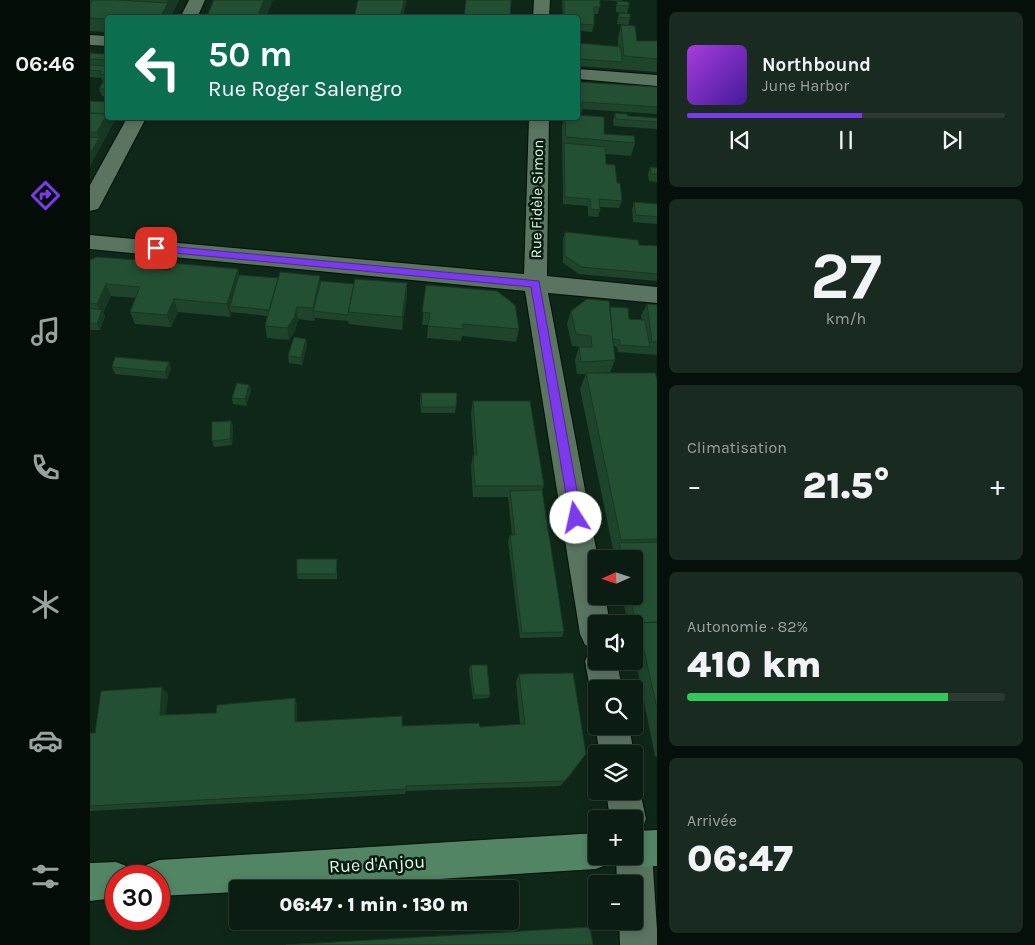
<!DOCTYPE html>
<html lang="fr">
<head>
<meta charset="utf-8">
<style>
	body { margin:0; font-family:Karla,sans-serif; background:#192a20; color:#f1f3f6; height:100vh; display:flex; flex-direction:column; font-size:19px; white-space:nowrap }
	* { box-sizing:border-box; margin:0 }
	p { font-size:16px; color:#9aa29f }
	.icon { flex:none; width:28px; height:28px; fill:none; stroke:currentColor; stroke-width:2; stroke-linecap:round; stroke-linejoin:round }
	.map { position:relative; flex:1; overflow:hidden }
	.sheet { display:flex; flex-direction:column; gap:12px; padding:12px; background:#06100a; width:378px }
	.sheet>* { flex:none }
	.guide { position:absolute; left:15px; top:15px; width:475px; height:105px; border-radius:5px; box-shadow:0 2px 8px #0003,0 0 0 1px #2b3b32; background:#0b6e4f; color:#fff; overflow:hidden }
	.needle { width:32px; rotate:267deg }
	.controls { position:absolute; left:498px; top:550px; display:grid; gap:10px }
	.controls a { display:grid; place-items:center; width:55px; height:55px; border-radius:5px; background:#0b1d12; box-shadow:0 2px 8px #0003,0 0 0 1px #2b3b32; font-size:25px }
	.speed { position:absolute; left:15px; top:865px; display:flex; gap:10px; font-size:25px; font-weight:700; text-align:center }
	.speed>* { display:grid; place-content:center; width:65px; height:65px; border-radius:50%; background:#0b1d12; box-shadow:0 2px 8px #0003,0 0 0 1px #2b3b32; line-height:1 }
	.speed .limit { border:8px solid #d22; background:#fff; color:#111 }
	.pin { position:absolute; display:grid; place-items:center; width:42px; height:42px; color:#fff; margin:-21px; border-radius:10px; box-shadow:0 2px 8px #0006 }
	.me { position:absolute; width:55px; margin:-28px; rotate:350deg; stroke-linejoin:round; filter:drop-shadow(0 0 4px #0008) }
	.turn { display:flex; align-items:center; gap:18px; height:105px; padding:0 20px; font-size:22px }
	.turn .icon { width:65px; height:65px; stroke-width:2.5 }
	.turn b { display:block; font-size:35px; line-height:42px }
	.big { font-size:38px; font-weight:800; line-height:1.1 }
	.sheet .widget { flex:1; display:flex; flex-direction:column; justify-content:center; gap:8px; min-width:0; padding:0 18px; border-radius:8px; background:#192a20 }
	.sheet .dial { align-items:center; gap:0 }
	.dial b { font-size:65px; line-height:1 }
	.song { display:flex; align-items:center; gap:15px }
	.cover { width:60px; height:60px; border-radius:8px; background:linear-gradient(135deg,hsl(280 70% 55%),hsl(260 70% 35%)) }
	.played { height:5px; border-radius:2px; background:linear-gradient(90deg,#7c3aed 55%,#2b3b32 55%) }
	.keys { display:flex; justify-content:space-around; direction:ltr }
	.heat { display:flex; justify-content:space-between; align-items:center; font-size:28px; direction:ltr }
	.charge { height:8px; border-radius:4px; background:linear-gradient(90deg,#34c759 82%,#2b3b32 0) }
	.trip { position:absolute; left:139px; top:880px; width:290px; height:50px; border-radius:5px; background:#0b1d12; box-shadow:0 2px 8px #0003,0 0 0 1px #2b3b32; font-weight:800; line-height:50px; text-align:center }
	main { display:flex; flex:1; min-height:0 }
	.tab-bar { display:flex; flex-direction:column; width:90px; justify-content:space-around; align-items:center; background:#040c07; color:#9aa29f }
	.tab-bar .icon { width:35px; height:35px }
	.tab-bar .active { color:#7c3aed }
	.tab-bar b { font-size:22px; color:#f1f3f6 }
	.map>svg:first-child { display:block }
</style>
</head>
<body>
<main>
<nav class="tab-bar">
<b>06:46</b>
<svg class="icon active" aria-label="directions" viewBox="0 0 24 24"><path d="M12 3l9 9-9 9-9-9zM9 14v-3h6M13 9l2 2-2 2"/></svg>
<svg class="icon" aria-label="music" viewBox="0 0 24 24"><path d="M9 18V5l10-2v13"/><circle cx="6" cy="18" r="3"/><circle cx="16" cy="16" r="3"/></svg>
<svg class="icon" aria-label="phone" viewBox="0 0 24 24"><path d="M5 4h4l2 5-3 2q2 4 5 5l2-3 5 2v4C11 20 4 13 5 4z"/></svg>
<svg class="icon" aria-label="climate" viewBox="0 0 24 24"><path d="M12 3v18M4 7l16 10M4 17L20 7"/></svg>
<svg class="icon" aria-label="car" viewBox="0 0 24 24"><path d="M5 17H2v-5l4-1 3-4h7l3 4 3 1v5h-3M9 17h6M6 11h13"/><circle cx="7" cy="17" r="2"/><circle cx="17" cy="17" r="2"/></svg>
<svg class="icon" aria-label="filters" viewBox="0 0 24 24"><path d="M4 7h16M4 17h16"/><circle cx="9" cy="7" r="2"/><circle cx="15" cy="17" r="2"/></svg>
</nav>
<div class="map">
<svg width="568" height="945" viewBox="0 0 568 945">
	<rect width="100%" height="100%" fill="#0f2718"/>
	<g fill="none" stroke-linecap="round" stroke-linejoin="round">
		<defs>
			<path id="street" d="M99,0H115L107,18H90Z
				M444,0H460L459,18H443Z
				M0,35L18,36V46L0,45Z
				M488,69L568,75V86L488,79Z
				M37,118H56L11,204L8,209L0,211V185Z
				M439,118H459L457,276L568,287V303L458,293L508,559L506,596H515L520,624H506V661H527L532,689H506V701L500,689L495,661L500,650L504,648L495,645L490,634L435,291L0,249V235L434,274Z
				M506,724V726H539L544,754V755L510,754L505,726Z
				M544,778L550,791L556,819L551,832L545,834L557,839L562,852L568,945H530L529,921H544V884H527L526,856H544V819H520L516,791H544Z"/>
			<path id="secondary" d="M568,830V866L544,867L531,862L529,856H544V831Z
				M506,833V856H522L519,864L506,869L192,889H148V892L69,896V876H51L56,865L69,860Z
				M26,862L39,867L43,876H26V898L0,901V863Z"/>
		</defs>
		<use href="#street" stroke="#001004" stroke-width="2"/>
		<use href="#secondary" stroke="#001004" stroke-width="2"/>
		<use href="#street" fill="#5a7461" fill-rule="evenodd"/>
		<use href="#secondary" fill="#528564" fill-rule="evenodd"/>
	</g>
	<path fill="#1e452c" d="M0,0H89L80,18H18V32L0,31Z
		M472,0H532V1L510,0L508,14H504V25L502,32L489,31V35L488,43V18H473Z
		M527,1L539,6L537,13L526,12V8Z
		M529,13L540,18L538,25L527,24Z
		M531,25L547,41H568V72L488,66V43L528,46V38Z
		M0,59L18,60V96H12L9,89L14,81H12L11,78L0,77Z
		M488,82L568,87V114L492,109L491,115L514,134L545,143L541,156L516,154V164L527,183L532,201L529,208L510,207V210L508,217L498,216V206L473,204L472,127L474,118H473H488Z
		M0,101L26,118L0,166Z
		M525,113L538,116L568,118V129L524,126L523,121Z
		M560,167L568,168V182L559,181L558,175Z
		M544,202L568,204V224L543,222L542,209Z
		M475,232L549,245L568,246V281L489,274L473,263V239Z
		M0,260L64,269L80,270L148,269L149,275L231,281L317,296L312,330L259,324L258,321L225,318L224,321L208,319L205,331L199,340L177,338L175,326L177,316L141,312L140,317L88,312L81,327L45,324L40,312L46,298L21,296L13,313L15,316L10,330H0Z
		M336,285L429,329L426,342L372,336L371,341L337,338L338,325H332Z
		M557,304L568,305V355L528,352L527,347L524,346L525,360L520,372L505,373L568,382V758L565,756L544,653V624H538L532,596H544V559H525L490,389L496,374H487L485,360L489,347H492L482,346L477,324L481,311L520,307L539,319L552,320L551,316Z
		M216,339L217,345L212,365L199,363L198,356Z
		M79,362L81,369L77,379L25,374L22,367Z
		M159,385L161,391L156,406L143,404L142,398Z
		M331,393L366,407L365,413H331L330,400Z
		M383,401L454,486L452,490L474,632L472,637L430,638L418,541L420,535H422L418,497H383L381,466L383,455H384L381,413Z
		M141,421L143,427L142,445L124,447L122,441Z
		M247,559V579H208L207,574Z
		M381,665L400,695L398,698L383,699L379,669Z
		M429,674L475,781L470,786L316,791L315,794L0,811V733H5L78,694L76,715L126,713L205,698L207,705V722L312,726L390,727L430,724L426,682Z"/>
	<path fill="#183824" d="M77,0H89L80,18H68L78,3Z
		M174,0H183L176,18H167Z
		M314,0H317L313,18H310Z
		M17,114L18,118H26L11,145L7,132Z
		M9,138L11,145L0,166V154Z
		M61,261L65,274L59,268Z
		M148,269L151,282L140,306L141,312L140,317L137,304Z
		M230,276L231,288L223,311L225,318L224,321L223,308Z
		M317,283V296L312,330V317Z
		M16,284L21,296L13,313L15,316L10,330L7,324L11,313L7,304Z
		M84,299L88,312L81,327L77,315Z
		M207,307L208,319L205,331L199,340L197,328Z
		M216,339L217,345L212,365L211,358Z
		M79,362L81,369L77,379L75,372Z
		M159,385L161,391L156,406L155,399Z
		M141,421L143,427L142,445L140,439Z
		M72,687L78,694L75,722L70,715Z
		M205,698L207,705V728L205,722Z"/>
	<path fill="#235033" stroke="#183824" d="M3,0H27L78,3L71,16L68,18H18V19L0,18V5Z
		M124,0H174L167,18H116Z
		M268,0H314L310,18H264Z
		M376,0H421L420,18H374Z
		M474,0H510V7H504V25L488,24V18H474Z
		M527,1L539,2V6L528,5Z
		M529,13L540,14V18L529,17Z
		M531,25L545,26L547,41H568V59L534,56Z
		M488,43L531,47L532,62L488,59Z
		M15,52L18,53V60L0,59V53L13,54Z
		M0,65L18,66V89H9L17,75L10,74L11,71L0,70Z
		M488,82L568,87V107L492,102V112L488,111Z
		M0,101L18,102V115L17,114L0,113Z
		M0,113L17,114L7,132H0Z
		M525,113L537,114L538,116L568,118V122L526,119Z
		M488,115L514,117V134L544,136L545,143L476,137L475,118H488Z
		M0,137L9,138L0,154Z
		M474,143L515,147L516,164L525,165L527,183H530L532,201L509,199L510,210L501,209L500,199L475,197Z
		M560,167L568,168V174H561Z
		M544,202L568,204V217L546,215Z
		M475,232L548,240L549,245L568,246V274L491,267L475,256Z
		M7,257L61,261L59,268L80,270L82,263L148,269L137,304L84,299L77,315L40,312L50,287L16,284L7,304L0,303V260Z
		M190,272L230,276L223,308L207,307L204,318L197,328L175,326Z
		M149,275L188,278L179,310L140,306Z
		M265,279L317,283L312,317L258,312Z
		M231,281L264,284L258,315L223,311Z
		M336,285L407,291L425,305L429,329L373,324V329L338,326L340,313L332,312Z
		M497,299L519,301L525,360L491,362L489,347H502L501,336L486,334L481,311Z
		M557,304L568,305V342H562Z
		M520,307L538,308L539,319L555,320L560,347L530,345V340L523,339V343Z
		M0,308L12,310L7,324L0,323Z
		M204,337L216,339L211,358L198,356Z
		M25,357L79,362L75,372L22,367Z
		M496,373H565L568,382V539L531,540Z
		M147,383L159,385L155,399L142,398Z
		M331,393H367L366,407H332Z
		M383,401H440L454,486H385L383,455H387Z
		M141,421L140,439L122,441V422Z
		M452,490L474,632L432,633L420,535H425L420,491Z
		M568,542V622L548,623L546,625L540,596H544V559H533L529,543Z
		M207,559H247L246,574H207Z
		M568,622V713L548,623Z
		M381,665H397L400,695H384Z
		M483,673L496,754L475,781L316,786V789L0,806V733H5L11,691L72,687L70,715L126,713L127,705L205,698V722L312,716V726L389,723L390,727L435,724L429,674Z
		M500,927L503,945H196Z"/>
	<path fill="#7c3aed" stroke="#51269a" d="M66,245L449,281L492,518L490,521L486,523L482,521L480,518L441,287L63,251V246Z"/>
	<g text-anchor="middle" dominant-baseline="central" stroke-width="5" stroke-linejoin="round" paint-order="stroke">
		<g font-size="15" fill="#e9f7ec" stroke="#061d0f">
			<text transform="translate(447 199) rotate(-89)">Rue Fidèle Simon</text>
		</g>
		<g font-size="18" fill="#e9f7ec" stroke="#061d0f">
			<text transform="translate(287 864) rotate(-3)">Rue d'Anjou</text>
		</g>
	</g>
</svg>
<div class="controls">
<a><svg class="needle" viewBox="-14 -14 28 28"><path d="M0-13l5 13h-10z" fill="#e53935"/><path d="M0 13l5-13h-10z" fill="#9aa29f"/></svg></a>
<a><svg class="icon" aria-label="sound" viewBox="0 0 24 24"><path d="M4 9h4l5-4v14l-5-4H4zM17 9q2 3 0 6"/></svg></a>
<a><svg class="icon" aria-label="search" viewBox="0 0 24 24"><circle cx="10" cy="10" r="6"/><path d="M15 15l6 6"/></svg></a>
<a><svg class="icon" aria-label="layers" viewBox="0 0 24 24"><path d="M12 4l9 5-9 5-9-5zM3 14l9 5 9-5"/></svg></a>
<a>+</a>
<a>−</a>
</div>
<div class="speed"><div class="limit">30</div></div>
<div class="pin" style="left:66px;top:248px;background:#d93025"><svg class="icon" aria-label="arrive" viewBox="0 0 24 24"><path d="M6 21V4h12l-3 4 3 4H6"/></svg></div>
<svg class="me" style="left:486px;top:518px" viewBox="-20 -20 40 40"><circle r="19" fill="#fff"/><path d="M0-13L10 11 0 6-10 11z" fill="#7c3aed"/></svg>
<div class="trip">06:47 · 1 min · 130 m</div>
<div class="guide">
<div class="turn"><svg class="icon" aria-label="left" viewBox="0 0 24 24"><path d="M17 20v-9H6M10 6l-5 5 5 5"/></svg><div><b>50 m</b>Rue Roger Salengro</div></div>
</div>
</div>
<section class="sheet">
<div class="widget">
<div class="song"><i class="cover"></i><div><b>Northbound</b><p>June Harbor</p></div></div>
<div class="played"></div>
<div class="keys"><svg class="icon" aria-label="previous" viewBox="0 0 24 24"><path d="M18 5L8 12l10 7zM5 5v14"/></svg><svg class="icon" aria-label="pause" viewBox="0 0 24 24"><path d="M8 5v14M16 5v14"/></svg><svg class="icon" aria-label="next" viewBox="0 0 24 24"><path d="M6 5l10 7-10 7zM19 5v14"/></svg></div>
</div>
<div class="widget dial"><b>27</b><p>km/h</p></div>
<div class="widget"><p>Climatisation</p>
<div class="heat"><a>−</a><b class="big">21.5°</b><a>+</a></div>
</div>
<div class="widget"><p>Autonomie · 82%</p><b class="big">410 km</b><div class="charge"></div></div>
<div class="widget"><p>Arrivée</p><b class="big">06:47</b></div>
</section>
</main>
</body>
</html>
